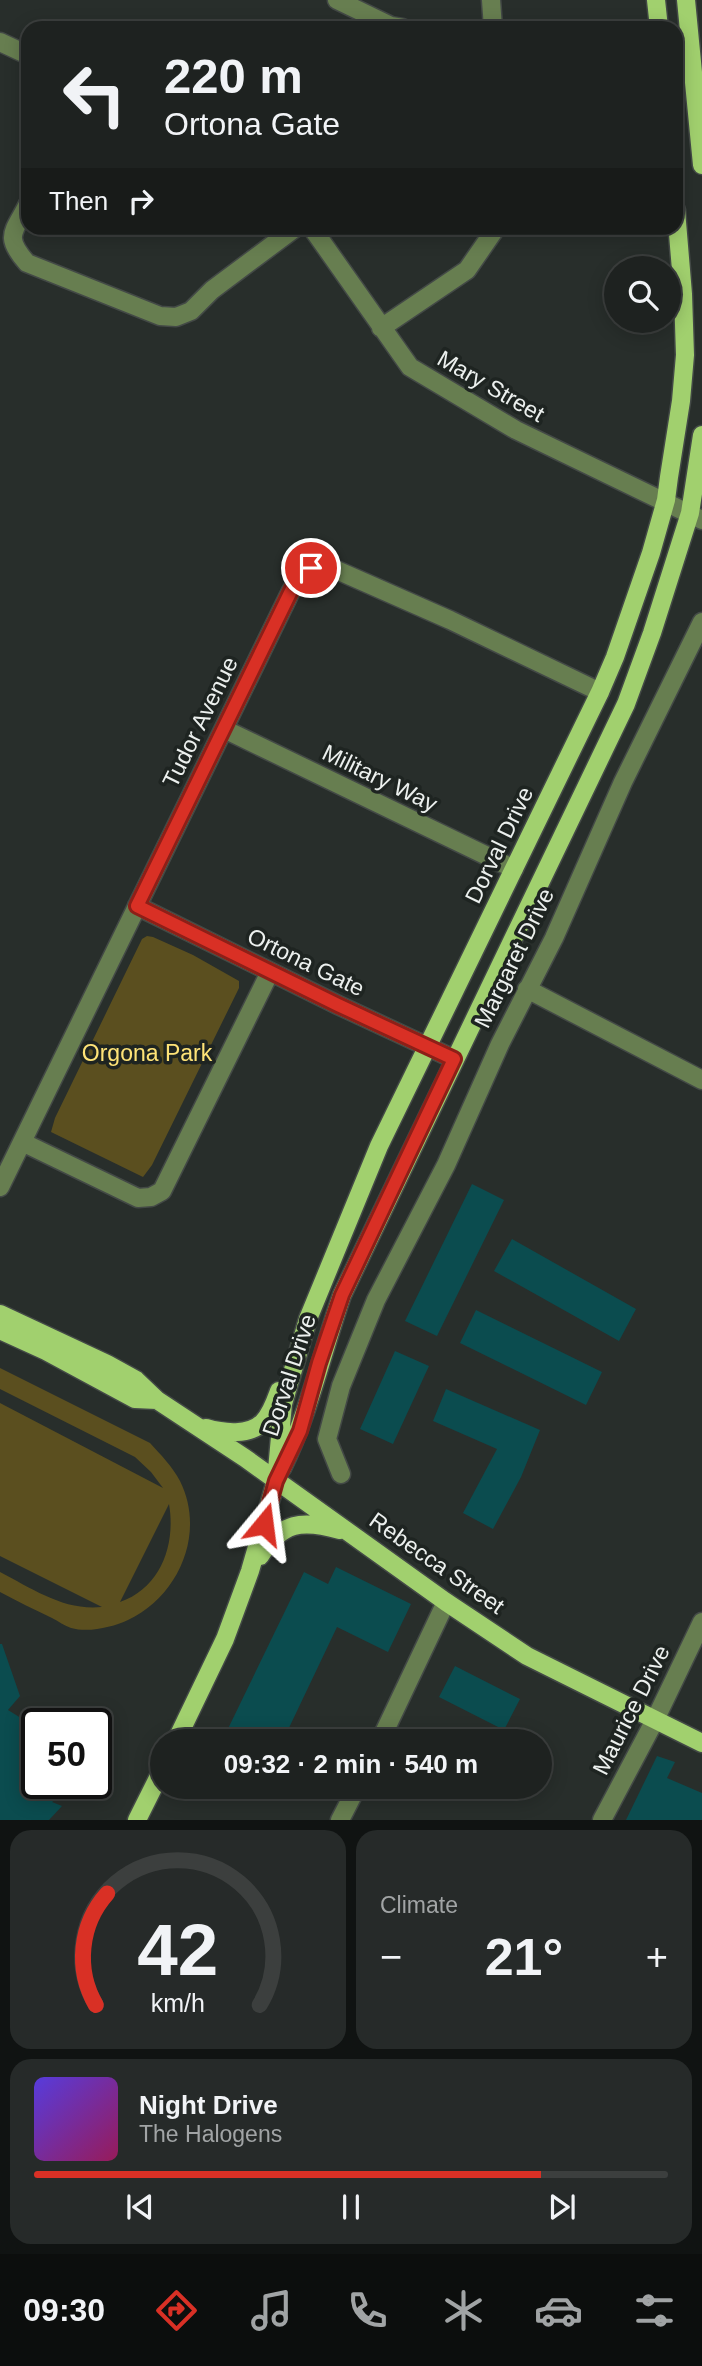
<!DOCTYPE html>
<html lang="en">
<head>
<meta charset="utf-8">
<style>
	body { margin:0; font-family:Helvetica,sans-serif; background:#262a29; color:#f1f3f6; height:100vh; display:flex; flex-direction:column; font-size:26px; white-space:nowrap }
	* { box-sizing:border-box; margin:0 }
	p { font-size:23px; color:#a1a4a5 }
	.icon { flex:none; width:38px; height:38px; fill:none; stroke:currentColor; stroke-width:2; stroke-linecap:round; stroke-linejoin:round }
	.map { position:relative; height:1820px; overflow:hidden }
	.details { display:flex; flex-direction:column; gap:10px; padding:10px; background:#101312; flex:1 }
	.details>* { flex:none }
	.top-card { position:absolute; left:21px; top:21px; width:662px; height:214px; border-radius:21px; box-shadow:0 4px 18px #0003,0 0 0 2px #3c3f3e; background:#1e2220; color:#f1f3f6; overflow:hidden }
	.tools { position:absolute; left:604px; top:256px; display:grid; gap:14px }
	.tools a { display:grid; place-items:center; width:77px; height:77px; border-radius:50%; background:#1e2220; box-shadow:0 4px 18px #0003,0 0 0 2px #3c3f3e; font-size:35px }
	.speed { position:absolute; left:21px; top:1708px; display:flex; gap:14px; font-size:35px; font-weight:700; text-align:center }
	.speed>* { display:grid; place-content:center; width:91px; height:91px; border-radius:50%; background:#1e2220; box-shadow:0 4px 18px #0003,0 0 0 2px #3c3f3e; line-height:1 }
	.speed .limit { border:4px solid #111; border-radius:10px; background:#fff; color:#111 }
	.pin { position:absolute; display:grid; place-items:center; width:60px; height:60px; color:#fff; margin:-30px; border:4px solid #fff; border-radius:50%; box-shadow:0 2px 7px #0007 }
	.me { position:absolute; width:77px; margin:-38px; rotate:16deg; stroke-linejoin:round; filter:drop-shadow(0 0 5px #0008) }
	.turn { display:flex; align-items:center; gap:24px; height:147px; padding:0 28px; font-size:32px }
	.turn .icon { width:91px; height:91px; stroke-width:2.5 }
	.turn b { display:block; font-size:49px; line-height:60px }
	.then { display:flex; align-items:center; height:66px; padding:0 28px; background:#0003; gap:14px; font-size:26px }
	.big { font-size:52px; font-weight:700; line-height:1.1 }
	.details .card { flex:1; display:flex; flex-direction:column; justify-content:center; gap:10px; min-width:0; padding:0 24px; border-radius:21px; background:#262a29 }
	.details .dial { align-items:center; gap:0 }
	.dial svg { height:182px; overflow:visible; fill:none; stroke:#3c3f3e; stroke-width:7; stroke-linecap:round; text-anchor:middle }
	.dial text { fill:#f1f3f6; stroke:none }
	.song { display:flex; align-items:center; gap:21px }
	.cover { width:84px; height:84px; border-radius:10px; background:linear-gradient(135deg,hsl(250 70% 55%),hsl(330 70% 35%)) }
	.played { height:7px; border-radius:4px; background:linear-gradient(90deg,#d93025 80%,#3c3f3e 80%) }
	.keys { display:flex; justify-content:space-around; direction:ltr }
	.heat { display:flex; justify-content:space-between; align-items:center; font-size:38px; direction:ltr }
	.details .tiles { flex:1; display:grid; gap:10px; grid-template-columns:1fr 1fr }
	.card:last-child { grid-column:span 2 }
	.trip { position:absolute; left:150px; top:1729px; width:402px; height:70px; border-radius:35px; background:#1e2220; box-shadow:0 4px 18px #0003,0 0 0 2px #3c3f3e; font-weight:700; line-height:70px; text-align:center }
	.tab-bar { display:flex; height:112px; justify-content:space-around; align-items:center; background:#0c0e0d; color:#a1a4a5 }
	.tab-bar .icon { width:49px; height:49px }
	.tab-bar .current { color:#d93025 }
	.tab-bar b { font-size:32px; color:#f1f3f6 }
	.map>svg:first-child { display:block }
</style>
</head>
<body>
<div class="map">
<svg width="702" height="1820" viewBox="0 0 702 1820">
	<rect width="100%" height="100%" fill="#282e2b"/>
	<path fill="#5b4f1f" fill-rule="evenodd" d="M147,936L153,937L193,955L239,981V988L152,1165L143,1177L51,1132L55,1118L142,939Z
		M0,1368L150,1443C161,1455 172,1466 180,1481C206,1533 179,1596 128,1620C113,1627 89,1633 71,1628C65,1626 58,1621 52,1618C35,1610 17,1601 0,1592V1572C33,1589 64,1611 102,1607L0,1556V1403L163,1488L151,1472L135,1457L0,1389ZM169,1504C176,1544 161,1588 120,1602Z"/>
	<path fill="#0b4c4f" d="M472,1184L504,1200L437,1336L405,1321Z
		M512,1239L636,1309L619,1341L494,1271Z
		M476,1310L602,1372L586,1405L460,1343Z
		M395,1351L429,1366L393,1444L360,1429Z
		M446,1389L540,1430L521,1477L493,1529L463,1513L497,1449L433,1421Z
		M336,1567L411,1604L388,1652L337,1627L287,1732L305,1741H222L304,1572L328,1584Z
		M0,1644H2L20,1696L8,1710L37,1728V1783H53L50,1788L62,1794L52,1802L62,1806L49,1820H0Z
		M455,1666L520,1699L504,1730L439,1697Z
		M657,1756L675,1762L667,1778L702,1793V1820H626Z"/>
	<g fill="none" stroke-linecap="round" stroke-linejoin="round">
		<defs>
			<path id="minor" d="M337,0L391,26L403,28
				M491,0L493,28
				M0,42L28,55
				M28,204C14,232 3,236 27,263L160,316L176,317L191,311L212,290L295,228
				M312,228L410,367L516,430L702,520
				M381,328L467,270L496,228
				M224,729L514,869
				M137,906L338,1005L454,1059
				M527,989L702,1080
				M22,1142L138,1198L151,1197L162,1191L270,972
				M0,1187L290,593C300,574 309,562 332,568L450,620L600,692
				M341,1474L327,1439L341,1386L376,1300L446,1165L500,1044L554,938L623,782L702,622
				M380,1741L446,1602
				M340,1820L357,1787
				M602,1820L655,1720L702,1622"/>
			<path id="major" d="M656,0L659,28
				M686,0L702,165
				M0,1314L107,1364L136,1380L157,1400L245,1458L446,1602L527,1656L702,1743
				M0,1330L46,1351L135,1399L157,1400
				M206,1428C223,1433 250,1436 263,1422C271,1414 275,1402 279,1391
				M282,1468C309,1413 322,1353 342,1295L626,704L652,633L690,513L702,435
				M260,1556C282,1522 301,1519 340,1530
				M176,1741L225,1639L250,1571L276,1481L283,1404L308,1319L379,1146L600,692L615,657L651,553L666,500L669,477L681,401L685,355L683,294L676,210
				M137,1820L163,1768"/>
		</defs>
		<use href="#minor" stroke="#434946" stroke-width="21"/>
		<use href="#major" stroke="#434946" stroke-width="21"/>
		<use href="#minor" stroke="#677e50" stroke-width="18"/>
		<use href="#major" stroke="#a1d06e" stroke-width="18"/>
	</g>
	<g fill="none" stroke-linecap="round" stroke-linejoin="round">
		<defs>
			<path id="route" d="M264,1524L276,1481L300,1431L319,1363L342,1295L454,1059L338,1005L137,906L290,593L298,577L311,568"/>
		</defs>
		<use href="#route" stroke="#8d1f18" stroke-width="18"/>
		<use href="#route" stroke="#d93025" stroke-width="12"/>
	</g>
	<g text-anchor="middle" dominant-baseline="central" stroke-width="7" stroke-linejoin="round" paint-order="stroke">
		<g font-size="23" fill="#ecf0ee" stroke="#1e2421">
			<text transform="translate(491 386) rotate(30)">Mary Street</text>
			<text transform="translate(200 722) rotate(-64)">Tudor Avenue</text>
			<text transform="translate(380 778) rotate(26)">Military Way</text>
			<text transform="translate(499 845) rotate(-64)">Dorval Drive</text>
			<text transform="translate(514 958) rotate(-64)">Margaret Drive</text>
			<text transform="translate(306 962) rotate(26)">Ortona Gate</text>
			<text transform="translate(289 1375) rotate(-72)">Dorval Drive</text>
			<text transform="translate(437 1563) rotate(35)">Rebecca Street</text>
			<text transform="translate(631 1710) rotate(-63)">Maurice Drive</text>
		</g>
		<g font-size="23" fill="#fee377" stroke="#1e2421">
			<text x="147" y="1053">Orgona Park</text>
		</g>
	</g>
</svg>
<div class="tools">
<a><svg class="icon" aria-label="search" viewBox="0 0 24 24"><circle cx="10" cy="10" r="6"/><path d="M15 15l6 6"/></svg></a>
</div>
<div class="speed"><div class="limit">50</div></div>
<div class="pin" style="left:311px;top:568px;background:#d93025"><svg class="icon" aria-label="arrive" viewBox="0 0 24 24"><path d="M6 21V4h12l-3 4 3 4H6"/></svg></div>
<svg class="me" style="left:264px;top:1524px" viewBox="-20 -20 40 40"><path d="M0-17L14 15 0 8-14 15z" fill="#d93025" stroke="#fff" stroke-width="4"/></svg>
<div class="trip">09:32 · 2 min · 540 m</div>
<div class="top-card">
<div class="turn"><svg class="icon" aria-label="left" viewBox="0 0 24 24"><path d="M17 20v-9H6M10 6l-5 5 5 5"/></svg><div><b>220 m</b>Ortona Gate</div></div>
<div class="then">Then<svg class="icon" aria-label="right" viewBox="0 0 24 24"><path d="M7 20v-9h11M14 6l5 5-5 5"/></svg></div>
</div>
</div>
<section class="details">
<div class="tiles">
<div class="card dial"><svg viewBox="0 0 100 80">
<path d="M14 69A42 42 0 1 1 86 69"/>
<path d="M14 69A42 42 0 0 1 19 20" stroke="#d93025"/>
<text x="50" y="56" font-size="32" font-weight="700">42</text>
<text x="50" y="72" font-size="11">km/h</text>
</svg></div>
<div class="card"><p>Climate</p>
<div class="heat"><a>−</a><b class="big">21°</b><a>+</a></div>
</div>
<div class="card">
<div class="song"><i class="cover"></i><div><b>Night Drive</b><p>The Halogens</p></div></div>
<div class="played"></div>
<div class="keys"><svg class="icon" aria-label="previous" viewBox="0 0 24 24"><path d="M18 5L8 12l10 7zM5 5v14"/></svg><svg class="icon" aria-label="pause" viewBox="0 0 24 24"><path d="M8 5v14M16 5v14"/></svg><svg class="icon" aria-label="next" viewBox="0 0 24 24"><path d="M6 5l10 7-10 7zM19 5v14"/></svg></div>
</div>
</div>
</section>
<nav class="tab-bar">
<b>09:30</b>
<svg class="icon current" aria-label="directions" viewBox="0 0 24 24"><path d="M12 3l9 9-9 9-9-9zM9 14v-3h6M13 9l2 2-2 2"/></svg>
<svg class="icon" aria-label="music" viewBox="0 0 24 24"><path d="M9 18V5l10-2v13"/><circle cx="6" cy="18" r="3"/><circle cx="16" cy="16" r="3"/></svg>
<svg class="icon" aria-label="phone" viewBox="0 0 24 24"><path d="M5 4h4l2 5-3 2q2 4 5 5l2-3 5 2v4C11 20 4 13 5 4z"/></svg>
<svg class="icon" aria-label="climate" viewBox="0 0 24 24"><path d="M12 3v18M4 7l16 10M4 17L20 7"/></svg>
<svg class="icon" aria-label="car" viewBox="0 0 24 24"><path d="M5 17H2v-5l4-1 3-4h7l3 4 3 1v5h-3M9 17h6M6 11h13"/><circle cx="7" cy="17" r="2"/><circle cx="17" cy="17" r="2"/></svg>
<svg class="icon" aria-label="filters" viewBox="0 0 24 24"><path d="M4 7h16M4 17h16"/><circle cx="9" cy="7" r="2"/><circle cx="15" cy="17" r="2"/></svg>
</nav>
</body>
</html>
